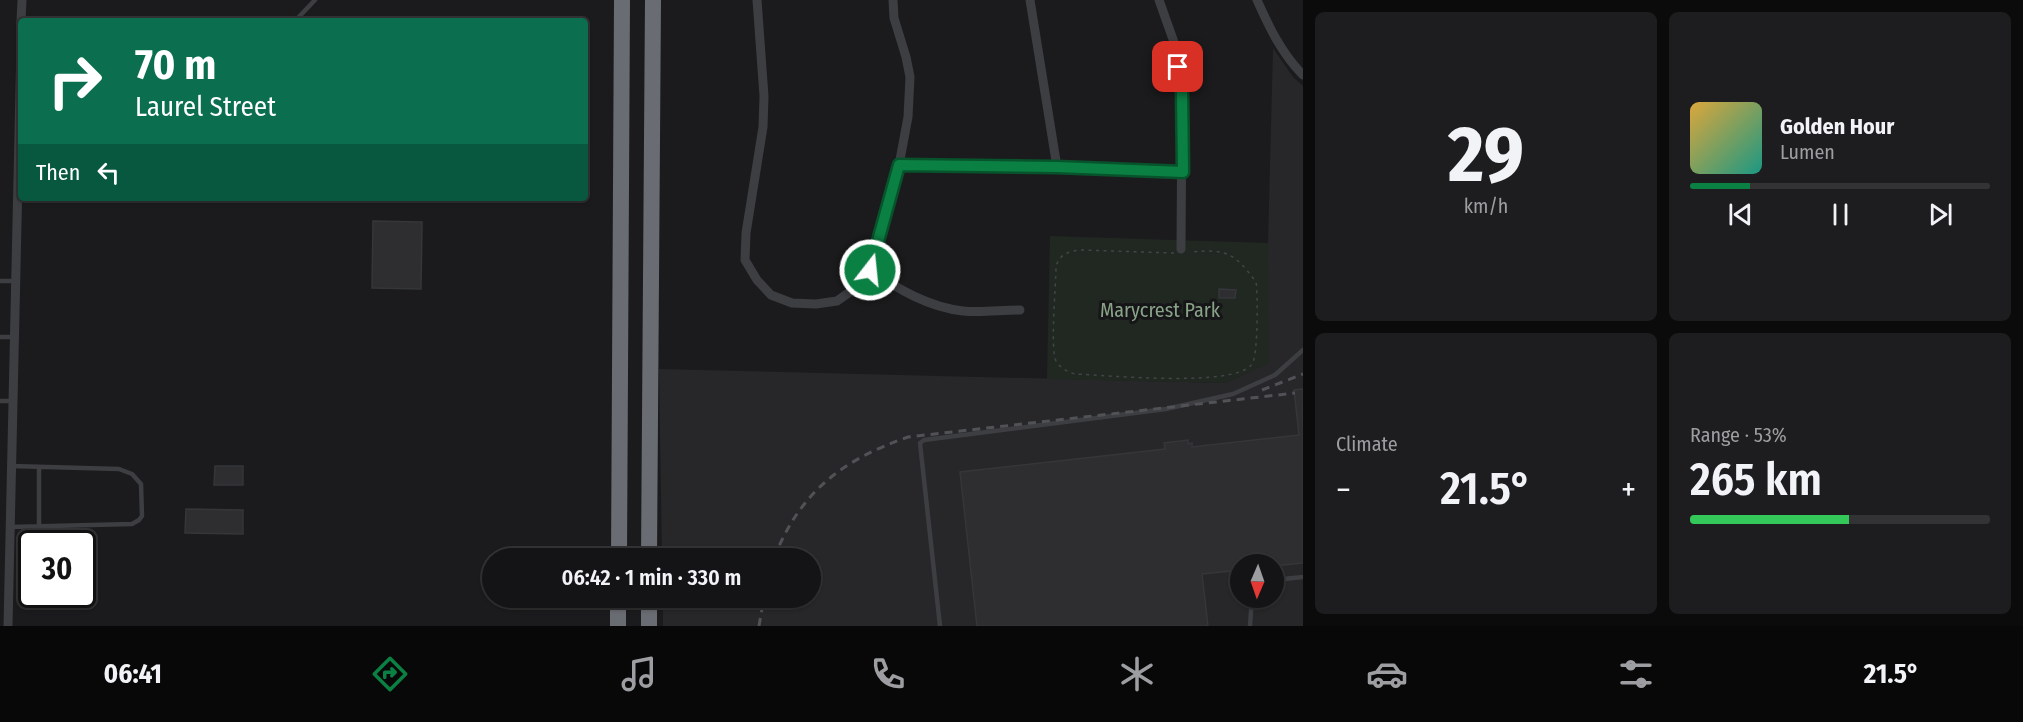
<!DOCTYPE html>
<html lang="en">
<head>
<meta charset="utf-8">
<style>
	body { margin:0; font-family:"Fira Sans Condensed",sans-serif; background:#1d1d1f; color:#f1f3f6; height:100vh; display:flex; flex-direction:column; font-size:22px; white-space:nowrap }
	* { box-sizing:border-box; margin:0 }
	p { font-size:20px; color:#9d9ea1 }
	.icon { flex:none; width:33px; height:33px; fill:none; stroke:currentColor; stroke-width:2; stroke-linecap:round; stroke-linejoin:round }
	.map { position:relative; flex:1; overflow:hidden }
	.panel { display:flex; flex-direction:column; gap:12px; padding:12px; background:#0b0b0c; width:720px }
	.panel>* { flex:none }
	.top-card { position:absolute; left:18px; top:18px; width:570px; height:183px; border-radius:6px; box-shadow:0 2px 4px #0004,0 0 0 2px #333335; background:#0b6e4f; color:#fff; overflow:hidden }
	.needle { width:39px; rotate:182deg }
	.buttons { position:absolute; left:1230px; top:554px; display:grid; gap:12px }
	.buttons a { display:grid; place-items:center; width:54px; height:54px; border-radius:50%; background:#141416; box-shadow:0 2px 4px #0004,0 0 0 2px #333335; font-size:30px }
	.speed { position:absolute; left:18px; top:530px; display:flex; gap:12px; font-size:30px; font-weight:700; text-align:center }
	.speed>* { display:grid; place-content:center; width:78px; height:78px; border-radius:50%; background:#141416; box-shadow:0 2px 4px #0004,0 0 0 2px #333335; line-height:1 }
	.speed .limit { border:3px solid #111; border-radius:9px; background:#fff; color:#111 }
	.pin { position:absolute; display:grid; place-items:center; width:51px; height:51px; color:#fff; margin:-26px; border-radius:12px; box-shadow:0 3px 9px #0006 }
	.me { position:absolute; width:66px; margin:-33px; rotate:16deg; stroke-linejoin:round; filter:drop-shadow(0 0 4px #0008) }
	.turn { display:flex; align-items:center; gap:21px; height:126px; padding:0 18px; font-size:27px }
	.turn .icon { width:78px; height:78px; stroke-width:2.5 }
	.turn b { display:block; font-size:42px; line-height:51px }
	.then { display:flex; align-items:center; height:57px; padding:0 18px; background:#0003; gap:12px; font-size:22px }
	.big { font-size:45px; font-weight:600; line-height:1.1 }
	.panel .tile { flex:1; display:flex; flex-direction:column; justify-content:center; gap:9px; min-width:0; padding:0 21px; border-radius:9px; background:#1d1d1f }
	.panel .dial { align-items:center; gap:0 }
	.dial b { font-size:78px; line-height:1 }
	.song { display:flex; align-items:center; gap:18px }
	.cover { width:72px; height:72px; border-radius:9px; background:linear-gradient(135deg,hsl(40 70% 55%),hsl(170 70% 35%)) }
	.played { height:6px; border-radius:3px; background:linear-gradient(90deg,#0b8043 20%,#333335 20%) }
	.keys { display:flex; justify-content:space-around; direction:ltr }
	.heat { display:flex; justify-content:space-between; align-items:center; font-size:33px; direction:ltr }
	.charge { height:9px; border-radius:4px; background:linear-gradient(90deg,#34c759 53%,#333335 0) }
	.panel .tiles { flex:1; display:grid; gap:12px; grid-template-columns:repeat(2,1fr) }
	.trip { position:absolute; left:482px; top:548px; width:339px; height:60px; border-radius:30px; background:#141416; box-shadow:0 2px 4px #0004,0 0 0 2px #333335; font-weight:600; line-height:60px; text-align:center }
	.tab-bar { display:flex; height:96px; justify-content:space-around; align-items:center; background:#080809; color:#9d9ea1 }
	.tab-bar .icon { width:42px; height:42px }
	.tab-bar .active { color:#0b8043 }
	.tab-bar b { font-size:27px; color:#f1f3f6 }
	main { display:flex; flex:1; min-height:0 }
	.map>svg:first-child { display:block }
</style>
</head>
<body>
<main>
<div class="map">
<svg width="1303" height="626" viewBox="0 0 1303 626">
	<rect width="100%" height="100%" fill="#1b1b1d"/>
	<path fill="#27272a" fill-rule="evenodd" d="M1273,48L1293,77L1303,86V626H663V597H810V558H662L659,369L1225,383L1268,363V243ZM1240,564H1274V597H1240Z"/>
	<path fill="#212822" d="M1050,236L1268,243L1269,363L1225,383L1047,379Z"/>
	<path fill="#2e2e31" stroke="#353639" stroke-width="1.5" d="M373,221L422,222L421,289L372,288Z
		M1219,289L1236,290L1235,298H1219Z
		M1303,389V563L1274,566V564H1240V570L1202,574L1208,626H977L960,472L1165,449L1164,443L1188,440V444L1192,443V447L1299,435L1294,390Z
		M215,466H243V485H214Z
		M186,509L243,510V534L185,533Z"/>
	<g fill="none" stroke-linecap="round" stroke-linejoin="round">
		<path stroke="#434548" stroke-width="1.5" stroke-dasharray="3 4.5" stroke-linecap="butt" d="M1174,253L1081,250C1069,251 1059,254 1056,267C1056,285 1050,348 1056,361C1060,368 1068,372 1075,374C1106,375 1236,388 1252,364C1258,357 1258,293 1256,282C1234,252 1226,249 1190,252"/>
		<path stroke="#3d3e42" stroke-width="4.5" d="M295,21L315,0
			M0,281H16
			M0,337H14
			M0,401H13
			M39,526V467
			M10,527L132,524L139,520L142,516L141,484L132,474L119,469L11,466
			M1274,580L1303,577
			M940,626L920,443L924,440L1166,409L1233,394L1275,375L1303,350
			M1250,626L1252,597"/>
		<path stroke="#3d3e42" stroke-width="9" d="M757,0L764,96L763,127L746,233L745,260L757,280L771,295L792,303L816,304L837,301L854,289L870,270L899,165L908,117L910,77L906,57L894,18L893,0
			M1030,0L1057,167
			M1159,0L1175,45L1182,90L1181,249
			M1257,0C1269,27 1282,54 1303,75
			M21,21L22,0
			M899,165L1057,167L1183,172
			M870,270C898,289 928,307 963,311C981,313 1001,310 1020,310
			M8,626L21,44"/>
		<path stroke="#696c72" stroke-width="16" d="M619,558L622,0
			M649,558L653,0
			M618,626V597
			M649,626V597"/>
		<path stroke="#505256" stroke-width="3" stroke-dasharray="8 6" stroke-linecap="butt" d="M1262,390L1303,374
			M774,558C800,492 842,460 908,437L1295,393
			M759,626L764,597"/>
	</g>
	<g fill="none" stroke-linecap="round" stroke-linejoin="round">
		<defs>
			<path id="route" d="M870,270L899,165L1057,167L1183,172L1182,90L1178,67"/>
		</defs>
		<use href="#route" stroke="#07532c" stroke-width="15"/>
		<use href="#route" stroke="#0b8043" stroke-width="10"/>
	</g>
	<g text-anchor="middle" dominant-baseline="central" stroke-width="6" stroke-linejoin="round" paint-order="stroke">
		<g font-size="20" fill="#89a389" stroke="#161618">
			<text x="1160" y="310">Marycrest Park</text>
		</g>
	</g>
</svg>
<div class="buttons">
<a><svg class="needle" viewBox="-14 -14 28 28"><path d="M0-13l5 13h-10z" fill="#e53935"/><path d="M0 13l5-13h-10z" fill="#9d9ea1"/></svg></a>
</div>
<div class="speed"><div class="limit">30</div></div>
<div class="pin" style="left:1178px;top:67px;background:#d93025"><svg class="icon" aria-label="arrive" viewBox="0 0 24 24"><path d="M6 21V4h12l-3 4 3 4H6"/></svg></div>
<svg class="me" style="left:870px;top:270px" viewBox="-20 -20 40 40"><circle r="17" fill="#0b8043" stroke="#fff" stroke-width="3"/><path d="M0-11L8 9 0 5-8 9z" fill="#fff"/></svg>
<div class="trip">06:42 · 1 min · 330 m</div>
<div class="top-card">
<div class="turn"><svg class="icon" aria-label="right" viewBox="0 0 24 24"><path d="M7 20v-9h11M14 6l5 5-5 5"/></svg><div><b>70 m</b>Laurel Street</div></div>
<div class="then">Then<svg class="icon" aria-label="left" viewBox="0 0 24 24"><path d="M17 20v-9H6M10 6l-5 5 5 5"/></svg></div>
</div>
</div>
<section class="panel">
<div class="tiles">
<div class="tile dial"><b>29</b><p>km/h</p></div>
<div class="tile">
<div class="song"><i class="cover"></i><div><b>Golden Hour</b><p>Lumen</p></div></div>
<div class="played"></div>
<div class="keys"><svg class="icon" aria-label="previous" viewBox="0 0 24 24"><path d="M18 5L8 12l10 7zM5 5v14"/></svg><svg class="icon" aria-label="pause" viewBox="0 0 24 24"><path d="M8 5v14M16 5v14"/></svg><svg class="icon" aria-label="next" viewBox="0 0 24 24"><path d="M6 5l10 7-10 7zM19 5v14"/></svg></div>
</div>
<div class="tile"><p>Climate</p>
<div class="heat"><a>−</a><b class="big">21.5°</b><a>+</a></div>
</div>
<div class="tile"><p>Range · 53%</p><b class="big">265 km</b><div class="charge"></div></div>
</div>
</section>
</main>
<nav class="tab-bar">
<b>06:41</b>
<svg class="icon active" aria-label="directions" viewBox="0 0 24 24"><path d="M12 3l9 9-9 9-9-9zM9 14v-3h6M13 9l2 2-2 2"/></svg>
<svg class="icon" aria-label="music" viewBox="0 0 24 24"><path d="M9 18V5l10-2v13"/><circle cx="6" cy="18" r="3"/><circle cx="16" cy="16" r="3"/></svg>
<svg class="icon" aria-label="phone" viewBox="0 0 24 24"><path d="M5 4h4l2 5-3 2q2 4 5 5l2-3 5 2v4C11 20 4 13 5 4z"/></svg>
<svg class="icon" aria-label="climate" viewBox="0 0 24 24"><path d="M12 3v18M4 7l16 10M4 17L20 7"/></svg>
<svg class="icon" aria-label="car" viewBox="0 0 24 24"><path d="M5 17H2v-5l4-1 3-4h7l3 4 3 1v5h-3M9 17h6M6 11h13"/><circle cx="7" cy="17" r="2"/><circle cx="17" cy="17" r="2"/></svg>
<svg class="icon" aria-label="filters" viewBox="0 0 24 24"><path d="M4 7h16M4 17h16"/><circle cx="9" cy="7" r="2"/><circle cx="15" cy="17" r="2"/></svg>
<b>21.5°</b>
</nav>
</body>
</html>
